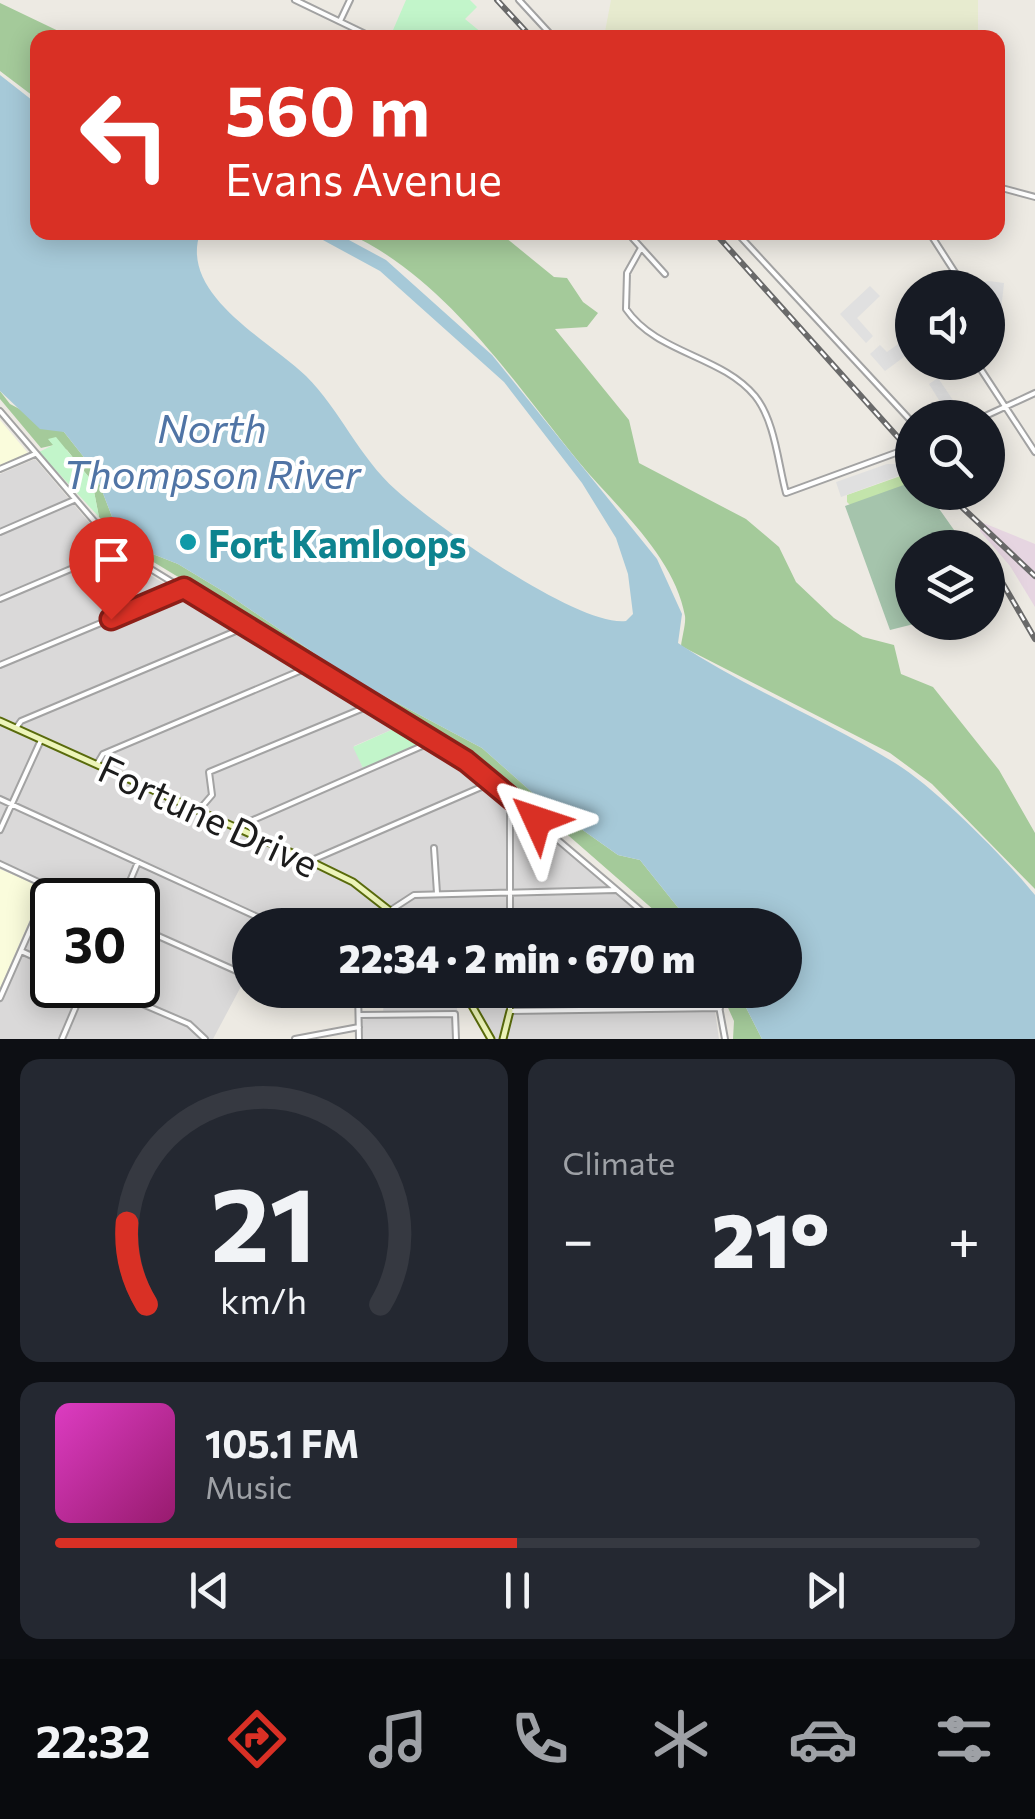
<!DOCTYPE html>
<html lang="en">
<head>
<meta charset="utf-8">
<style>
	body { margin:0; font-family:Commissioner,sans-serif; background:#242831; color:#f1f3f6; height:100vh; display:flex; flex-direction:column; font-size:38px; white-space:nowrap }
	* { box-sizing:border-box; margin:0 }
	p { font-size:32px; color:#9ea1a6 }
	.icon { flex:none; width:55px; height:55px; fill:none; stroke:currentColor; stroke-width:2; stroke-linecap:round; stroke-linejoin:round }
	.map { position:relative; height:1039px; overflow:hidden }
	.panel { display:flex; flex-direction:column; gap:20px; padding:20px; background:#0d0f14; flex:1 }
	.panel>* { flex:none }
	.top-card { position:absolute; left:30px; top:30px; width:975px; height:210px; border-radius:20px; box-shadow:0 5px 25px #0003; background:#d93025; color:#fff; overflow:hidden }
	.controls { position:absolute; left:895px; top:270px; display:grid; gap:20px }
	.controls a { display:grid; place-items:center; width:110px; height:110px; border-radius:50%; background:#171b24; box-shadow:0 5px 25px #0003; font-size:50px }
	.speed { position:absolute; left:30px; top:878px; display:flex; gap:20px; font-size:50px; font-weight:700; text-align:center }
	.speed>* { display:grid; place-content:center; width:130px; height:130px; border-radius:50%; background:#171b24; box-shadow:0 5px 25px #0003; line-height:1 }
	.speed .limit { border:5px solid #111; border-radius:15px; background:#fff; color:#111 }
	.pin { position:absolute; display:grid; place-items:center; width:85px; height:85px; color:#fff; margin:-102px -42px; border-radius:50% 50% 50% 0; rotate:-45deg; box-shadow:0 0 10px #0007 }
	.pin .icon { rotate:45deg }
	.me { position:absolute; width:110px; margin:-55px; rotate:312deg; stroke-linejoin:round; filter:drop-shadow(0 0 8px #0008) }
	.turn { display:flex; align-items:center; gap:35px; height:210px; padding:0 30px; font-size:45px }
	.turn .icon { width:130px; height:130px; stroke-width:2.5 }
	.turn b { display:block; font-size:70px; line-height:85px }
	.big { font-size:75px; font-weight:800; line-height:1.1 }
	.panel .widget { flex:1; display:flex; flex-direction:column; justify-content:center; gap:15px; min-width:0; padding:0 35px; border-radius:20px; background:#242831 }
	.panel .dial { align-items:center; gap:0 }
	.dial svg { height:260px; overflow:visible; fill:none; stroke:#363941; stroke-width:7; stroke-linecap:round; text-anchor:middle }
	.dial text { fill:#f1f3f6; stroke:none }
	.song { display:flex; align-items:center; gap:30px }
	.cover { width:120px; height:120px; border-radius:15px; background:linear-gradient(135deg,hsl(310 70% 55%),hsl(320 70% 35%)) }
	.played { height:10px; border-radius:5px; background:linear-gradient(90deg,#d93025 50%,#363941 50%) }
	.keys { display:flex; justify-content:space-around; direction:ltr }
	.heat { display:flex; justify-content:space-between; align-items:center; font-size:55px; direction:ltr }
	.panel .tiles { flex:1; display:grid; gap:20px; grid-template-columns:1fr 1fr }
	.widget:last-child { grid-column:span 2 }
	.trip { position:absolute; left:232px; top:908px; width:570px; height:100px; border-radius:50px; background:#171b24; box-shadow:0 5px 25px #0003; font-weight:800; line-height:100px; text-align:center }
	.tab-bar { display:flex; height:160px; justify-content:space-around; align-items:center; background:#090b0e; color:#9ea1a6 }
	.tab-bar .icon { width:70px; height:70px }
	.tab-bar .current { color:#d93025 }
	.tab-bar b { font-size:45px; color:#f1f3f6 }
	.map>svg:first-child { display:block }
</style>
</head>
<body>
<div class="map">
<svg width="1035" height="1039" viewBox="0 0 1035 1039">
	<rect width="100%" height="100%" fill="#edeae3"/>
	<path fill="#dad9d9" fill-rule="evenodd" d="M35,459L116,554L398,727L354,746L363,768L422,742L481,777L652,925H426L408,908L349,925H250V979H245L213,1039H0V474ZM52,900H138V985H52Z
		M384,990H451L457,999V1039H362L361,1020L383,1017Z
		M468,990H712L719,1039H494Z"/>
	<path fill="#e6d5e1" d="M981,522L1035,544V607L1010,566L980,531Z"/>
	<path fill="#fafcdc" d="M0,420L28,453L0,466Z
		M0,869L44,888L0,988Z"/>
	<path fill="#e7ebcf" d="M611,0H978V37H604Z"/>
	<path fill="#c3e4ab" d="M909,473L912,492L851,506L847,502V495Z"/>
	<path fill="#a4ca9a" d="M0,3L71,37L38,38L37,99L0,71Z
		M347,233H500L554,277L567,278L583,302L598,313L587,327L555,329L629,420L639,463L746,519L779,547L796,582L834,618L863,637L894,645L901,674L933,687L999,770L1035,833V889L932,784L890,753L681,646C682,637 686,624 685,616C674,555 615,506 578,461C513,381 444,276 347,233Z
		M0,391L10,404L64,432L94,470L116,527L145,551L178,564L226,593L352,679L482,748L543,802L618,855L640,860L692,925H671L483,761L127,546L99,517L92,481L67,450L49,440L54,445L41,448L0,399Z
		M720,990H737L762,1039H733L734,1021Z"/>
	<path fill="#a5c4ac" d="M912,482V492L928,493L966,547L912,548V622L918,623L890,630L845,506Z"/>
	<path fill="#c2f5ca" d="M406,0H470L477,7L465,19L482,33L479,37H390Z
		M56,437L92,481L99,517L39,452L53,445L48,439Z
		M398,727L422,742L363,768L353,747Z"/>
	<path fill="#e0e0e0" d="M989,281L1004,283L999,330L988,329V288L970,284Z
		M870,286L880,296L857,318L873,336L866,343L840,314Z
		M911,335L912,351L885,371L870,354L880,345L887,352Z
		M938,378L961,412L951,417H925L942,405L929,384Z
		M887,464H897L901,475L841,497L836,482Z"/>
	<path fill="#a6c9d8" d="M0,75L37,104L38,232L200,233C179,295 269,340 306,376C340,410 359,457 396,490C433,524 578,627 626,621L633,614L628,574L616,538L582,483L504,382L380,271L310,233H336L386,260L492,355L657,559L682,614L678,643C747,689 824,719 895,763C937,789 1003,856 1035,895V1039H762L737,990H785V925H692L640,860L618,855L543,802L482,748L352,679L226,593L178,564L145,551L116,527L94,470L64,432L40,429L0,391Z"/>
	<g fill="none" stroke-linecap="round" stroke-linejoin="round">
		<defs>
			<path id="minor" d="M295,0L374,38
				M519,0L554,38
				M340,21L350,0
				M998,187L1035,197
				M627,232L665,274
				M736,232L912,422
				M929,232L965,288
				M641,248L627,273L626,309C657,354 721,355 755,396C775,421 778,463 786,493L912,447
				M976,362L1035,452
				M0,411L118,549L465,761L658,925
				M981,418L1035,393
				M0,469L35,454
				M0,532L74,500
				M0,599L118,549
				M0,665L185,588
				M16,728L21,721L243,628
				M97,764L103,754L309,667
				M0,799L275,925
				M199,810L212,795L209,772L371,705
				M237,827L429,743
				M0,830L41,740
				M434,848L437,893
				M310,861L493,782
				M0,864L77,900
				M122,900L138,862
				M368,925L414,895L616,890
				M510,925V800
				M138,927L250,977
				M21,951L52,965
				M98,985L189,1024L205,1039
				M280,990L296,997L343,990
				M358,990L359,1039
				M510,990V1011L720,1008
				M716,990L725,1039
				M0,998L49,887
				M359,1015L455,1014L456,1039
				M62,1039L85,985
				M295,1039L359,1027"/>
			<path id="secondary" d="M0,721L310,861L353,882L408,925
				M463,990L491,1039
				M503,1039L510,1011"/>
		</defs>
		<use href="#minor" stroke="#a3a3a3" stroke-width="8"/>
		<use href="#secondary" stroke="#596b0c" stroke-width="9"/>
		<use href="#minor" stroke="#fff" stroke-width="4"/>
		<use href="#secondary" stroke="#edf5b9" stroke-width="5"/>
		<defs>
			<path id="rail" d="M497,0L532,38
				M714,232L912,453
				M949,495L1035,576
				M988,558L1035,639"/>
		</defs>
		<use href="#rail" stroke="#6a6a6a" stroke-width="6"/>
		<use href="#rail" stroke="#fff" stroke-width="2.5" stroke-dasharray="8" stroke-linecap="butt"/>
	</g>
	<g fill="none" stroke-linecap="round" stroke-linejoin="round">
		<defs>
			<path id="route" d="M111,619L184,588L466,761L537,820"/>
		</defs>
		<use href="#route" stroke="#8d1f18" stroke-width="25"/>
		<use href="#route" stroke="#d93025" stroke-width="18"/>
	</g>
	<circle fill="#0f9aa8" stroke="#fff" stroke-width="4" cx="188" cy="542" r="10"/>
	<g text-anchor="middle" dominant-baseline="central" stroke-width="8" stroke-linejoin="round" paint-order="stroke">
		<g font-size="38" font-weight="bold" fill="#0d838f" stroke="#fff" text-anchor="start">
			<text x="208" y="542">Fort Kamloops</text>
		</g>
		<g font-size="38" fill="#1c1c1c" stroke="#fff">
			<text transform="translate(209 815) rotate(25)">Fortune Drive</text>
		</g>
		<g font-size="40" font-style="italic" fill="#5074a5" stroke="#fff">
			<text x="212" y="426">North<tspan x="212" dy="46">Thompson River</tspan></text>
		</g>
	</g>
</svg>
<div class="controls">
<a><svg class="icon" aria-label="sound" viewBox="0 0 24 24"><path d="M4 9h4l5-4v14l-5-4H4zM17 9q2 3 0 6"/></svg></a>
<a><svg class="icon" aria-label="search" viewBox="0 0 24 24"><circle cx="10" cy="10" r="6"/><path d="M15 15l6 6"/></svg></a>
<a><svg class="icon" aria-label="layers" viewBox="0 0 24 24"><path d="M12 4l9 5-9 5-9-5zM3 14l9 5 9-5"/></svg></a>
</div>
<div class="speed"><div class="limit">30</div></div>
<div class="pin" style="left:111px;top:619px;background:#d93025"><svg class="icon" aria-label="arrive" viewBox="0 0 24 24"><path d="M6 21V4h12l-3 4 3 4H6"/></svg></div>
<svg class="me" style="left:537px;top:820px" viewBox="-20 -20 40 40"><path d="M0-17L14 15 0 8-14 15z" fill="#d93025" stroke="#fff" stroke-width="4"/></svg>
<div class="trip">22:34 · 2 min · 670 m</div>
<div class="top-card">
<div class="turn"><svg class="icon" aria-label="left" viewBox="0 0 24 24"><path d="M17 20v-9H6M10 6l-5 5 5 5"/></svg><div><b>560 m</b>Evans Avenue</div></div>
</div>
</div>
<section class="panel">
<div class="tiles">
<div class="widget dial"><svg viewBox="0 0 100 80">
<path d="M14 69A42 42 0 1 1 86 69"/>
<path d="M14 69A42 42 0 0 1 8 44" stroke="#d93025"/>
<text x="50" y="56" font-size="32" font-weight="700">21</text>
<text x="50" y="72" font-size="11">km/h</text>
</svg></div>
<div class="widget"><p>Climate</p>
<div class="heat"><a>−</a><b class="big">21°</b><a>+</a></div>
</div>
<div class="widget">
<div class="song"><i class="cover"></i><div><b>105.1 FM</b><p>Music</p></div></div>
<div class="played"></div>
<div class="keys"><svg class="icon" aria-label="previous" viewBox="0 0 24 24"><path d="M18 5L8 12l10 7zM5 5v14"/></svg><svg class="icon" aria-label="pause" viewBox="0 0 24 24"><path d="M8 5v14M16 5v14"/></svg><svg class="icon" aria-label="next" viewBox="0 0 24 24"><path d="M6 5l10 7-10 7zM19 5v14"/></svg></div>
</div>
</div>
</section>
<nav class="tab-bar">
<b>22:32</b>
<svg class="icon current" aria-label="directions" viewBox="0 0 24 24"><path d="M12 3l9 9-9 9-9-9zM9 14v-3h6M13 9l2 2-2 2"/></svg>
<svg class="icon" aria-label="music" viewBox="0 0 24 24"><path d="M9 18V5l10-2v13"/><circle cx="6" cy="18" r="3"/><circle cx="16" cy="16" r="3"/></svg>
<svg class="icon" aria-label="phone" viewBox="0 0 24 24"><path d="M5 4h4l2 5-3 2q2 4 5 5l2-3 5 2v4C11 20 4 13 5 4z"/></svg>
<svg class="icon" aria-label="climate" viewBox="0 0 24 24"><path d="M12 3v18M4 7l16 10M4 17L20 7"/></svg>
<svg class="icon" aria-label="car" viewBox="0 0 24 24"><path d="M5 17H2v-5l4-1 3-4h7l3 4 3 1v5h-3M9 17h6M6 11h13"/><circle cx="7" cy="17" r="2"/><circle cx="17" cy="17" r="2"/></svg>
<svg class="icon" aria-label="filters" viewBox="0 0 24 24"><path d="M4 7h16M4 17h16"/><circle cx="9" cy="7" r="2"/><circle cx="15" cy="17" r="2"/></svg>
</nav>
</body>
</html>
